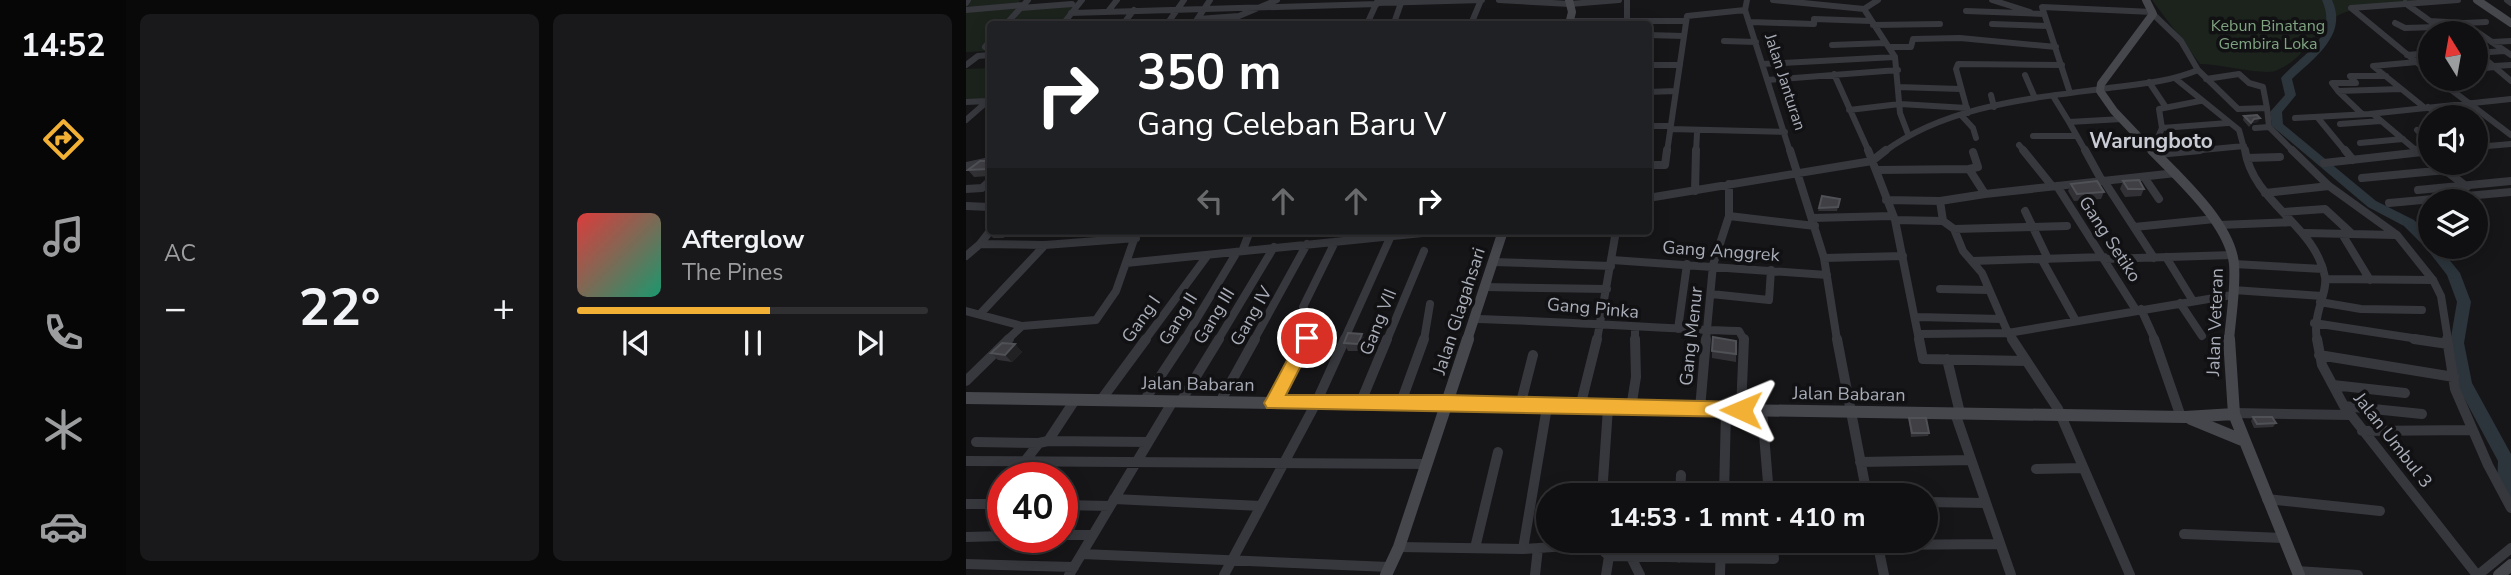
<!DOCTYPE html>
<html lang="id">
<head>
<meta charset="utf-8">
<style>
	body { margin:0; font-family:"Nunito Sans",sans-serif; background:#19191b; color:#f1f3f6; height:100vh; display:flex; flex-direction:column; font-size:26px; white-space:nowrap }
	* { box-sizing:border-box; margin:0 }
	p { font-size:23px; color:#9c9d9f }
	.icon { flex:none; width:38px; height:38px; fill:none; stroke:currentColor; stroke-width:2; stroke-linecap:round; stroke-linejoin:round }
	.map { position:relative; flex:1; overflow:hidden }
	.drawer { display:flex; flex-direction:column; gap:14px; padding:14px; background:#09090a; width:840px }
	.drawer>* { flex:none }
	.hud { position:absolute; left:21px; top:21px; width:665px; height:214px; border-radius:7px; box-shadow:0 4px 18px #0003,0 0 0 2px #303032; background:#202124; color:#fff; overflow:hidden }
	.needle { width:46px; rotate:349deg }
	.controls { position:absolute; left:1452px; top:21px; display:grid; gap:14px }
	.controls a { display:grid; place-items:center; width:70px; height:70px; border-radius:50%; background:#101012; box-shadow:0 4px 18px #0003,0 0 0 2px #303032; font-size:35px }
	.speed { position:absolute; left:21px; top:462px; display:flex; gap:14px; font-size:35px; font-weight:700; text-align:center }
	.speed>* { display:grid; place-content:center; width:91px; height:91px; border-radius:50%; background:#101012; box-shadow:0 4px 18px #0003,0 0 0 2px #303032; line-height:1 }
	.speed .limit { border:10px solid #d22; background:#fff; color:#111 }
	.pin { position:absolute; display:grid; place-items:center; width:60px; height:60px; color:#fff; margin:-30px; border:4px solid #fff; border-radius:50%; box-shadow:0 2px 7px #0007 }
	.me { position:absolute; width:77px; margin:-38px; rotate:271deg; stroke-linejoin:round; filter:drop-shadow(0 0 5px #0008) }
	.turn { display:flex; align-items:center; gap:24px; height:147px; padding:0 35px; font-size:32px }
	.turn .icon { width:91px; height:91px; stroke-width:2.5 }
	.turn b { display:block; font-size:49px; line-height:60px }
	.lanes { display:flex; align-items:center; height:66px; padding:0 35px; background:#0003; justify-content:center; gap:35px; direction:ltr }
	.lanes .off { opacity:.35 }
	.big { font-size:52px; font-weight:700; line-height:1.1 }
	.drawer .tile { flex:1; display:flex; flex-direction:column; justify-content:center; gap:10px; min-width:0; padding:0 24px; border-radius:10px; background:#19191b }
	.song { display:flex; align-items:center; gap:21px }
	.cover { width:84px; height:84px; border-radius:10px; background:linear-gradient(135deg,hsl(0 70% 55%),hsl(160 70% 35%)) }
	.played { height:7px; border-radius:4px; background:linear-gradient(90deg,#f2b134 55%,#303032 55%) }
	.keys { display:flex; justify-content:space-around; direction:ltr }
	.heat { display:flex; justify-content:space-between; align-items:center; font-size:38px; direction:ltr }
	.drawer .tiles { flex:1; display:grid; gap:14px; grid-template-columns:repeat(2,1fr) }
	.trip { position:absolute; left:570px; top:483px; width:402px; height:70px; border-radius:35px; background:#101012; box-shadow:0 4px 18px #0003,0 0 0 2px #303032; font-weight:700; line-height:70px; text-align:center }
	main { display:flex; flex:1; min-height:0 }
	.tabs { display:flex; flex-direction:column; width:126px; justify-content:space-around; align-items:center; background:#060607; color:#9c9d9f }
	.tabs .icon { width:49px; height:49px }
	.tabs .on { color:#f2b134 }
	.tabs b { font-size:32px; color:#f1f3f6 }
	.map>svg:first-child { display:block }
</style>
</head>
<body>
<main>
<nav class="tabs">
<b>14:52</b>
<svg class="icon on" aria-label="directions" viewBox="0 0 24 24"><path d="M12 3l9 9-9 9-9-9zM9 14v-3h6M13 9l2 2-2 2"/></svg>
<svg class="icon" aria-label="music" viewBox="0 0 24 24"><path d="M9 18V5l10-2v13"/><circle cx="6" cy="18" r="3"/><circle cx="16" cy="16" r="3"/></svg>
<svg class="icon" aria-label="phone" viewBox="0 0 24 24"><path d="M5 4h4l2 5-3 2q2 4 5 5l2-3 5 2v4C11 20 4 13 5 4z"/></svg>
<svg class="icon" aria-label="climate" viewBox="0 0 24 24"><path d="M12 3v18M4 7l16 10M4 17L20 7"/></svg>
<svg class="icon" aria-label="car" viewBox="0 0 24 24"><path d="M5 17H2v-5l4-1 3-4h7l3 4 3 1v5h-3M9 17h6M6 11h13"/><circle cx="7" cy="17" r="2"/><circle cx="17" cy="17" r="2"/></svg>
</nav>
<section class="drawer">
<div class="tiles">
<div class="tile"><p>AC</p>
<div class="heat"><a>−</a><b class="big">22°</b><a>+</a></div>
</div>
<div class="tile">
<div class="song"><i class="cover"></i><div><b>Afterglow</b><p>The Pines</p></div></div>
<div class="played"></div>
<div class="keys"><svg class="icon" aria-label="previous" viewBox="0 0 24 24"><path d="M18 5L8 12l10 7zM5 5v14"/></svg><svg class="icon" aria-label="pause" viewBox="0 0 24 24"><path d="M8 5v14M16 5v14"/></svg><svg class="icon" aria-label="next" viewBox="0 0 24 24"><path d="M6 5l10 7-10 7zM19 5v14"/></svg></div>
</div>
</div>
</section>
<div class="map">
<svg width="1545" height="575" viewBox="0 0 1545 575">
	<rect width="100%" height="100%" fill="#161618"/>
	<path fill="#1c231d" d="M0,0H54L50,7L113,2L95,24H24V51L0,52Z
		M1186,0H1469C1439,3 1381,2 1360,24C1342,42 1335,61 1309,71C1296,75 1254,64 1234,64Z
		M24,68V98L0,101V69Z"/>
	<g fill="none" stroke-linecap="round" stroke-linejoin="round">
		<path fill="#2c353c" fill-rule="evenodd" d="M1356,0H1366C1382,35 1349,57 1326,79L1330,95L1316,112L1317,124L1410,201L1448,220L1465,237V247H1473L1494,273L1505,302L1498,343L1506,383L1545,454V505L1539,502L1531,491L1532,461L1490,383L1484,343L1491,302L1481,275L1460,248L1438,226L1402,207L1306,126L1304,112L1319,95L1315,78C1336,54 1373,38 1356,0Z"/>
		<path stroke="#37383d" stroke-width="6" d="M436,0L428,23L506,24
			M533,0L604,4L653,0
			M661,0V24
			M781,0L779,10L824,152
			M807,0L898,9
			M912,0L898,9L929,57L934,113L942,134
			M1026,0L1064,12
			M1541,0L1545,3
			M0,3L2,0
			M411,3L516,0
			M1439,3L1464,21
			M55,8L106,4
			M0,10L57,5
			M143,10L151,0
			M1000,11L1078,14
			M105,13L411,4
			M232,19L273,16L311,0
			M604,21H720
			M784,22L848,24V19L905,21
			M1429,23L1439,28L1471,27
			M1498,23L1520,22
			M40,24L62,0
			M97,24L116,0
			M157,24L168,10
			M201,24L218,0
			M228,24L244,0
			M315,24H348
			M401,24L411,2
			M505,24L515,0
			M1026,24L1082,26
			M907,25L974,24
			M1478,33L1464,21L1498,23L1545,55
			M682,35L717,36
			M758,41L790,42
			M1526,42L1545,41
			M866,45L919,43
			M19,47L24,41
			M923,47H945L947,39L994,38L1090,47
			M1510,53L1538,51
			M1512,53L1545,81
			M1441,55L1465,53
			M1451,62L1407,66L1459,108
			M797,64L929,57
			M0,65L12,56L24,55
			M682,65H714
			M1528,66L1545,65
			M1510,69L1529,67
			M1232,70L1272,109L1301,108L1303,127L1328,152
			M868,74L903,152
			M1465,74L1385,8L1492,0
			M1059,75L1069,98
			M1210,79L1273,130L1279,152
			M1240,79L1273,74L1283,83L1297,87L1301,108
			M1471,79L1545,135
			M802,80L932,70
			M1183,82L1199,106
			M932,87L994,89
			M1372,91L1366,83H1390L1384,76H1420
			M682,92L709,91
			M1104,93L1076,7L1187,12
			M1025,95L1028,107
			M1087,96L1103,122
			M0,102L21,101
			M934,104L1001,108
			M1462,107L1474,117
			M883,110L934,104
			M1002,113L990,69L992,64L1096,65
			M1396,114L1372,91L1435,89
			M1407,114L1452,152
			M995,115L1007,128L1010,138
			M1329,118L1403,114L1545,99
			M1352,118L1380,152
			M0,120L24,99
			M1374,124L1415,121
			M682,126H704
			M1196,128L1262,123
			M1289,128L1303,127
			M704,129L819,132
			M1451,130L1465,142
			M1067,136H1110
			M1394,143L1437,139
			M1053,145L1059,152
			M1510,147L1545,144
			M1187,149L1196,128L1193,109L1234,101
			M701,152L721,16L779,10
			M730,152L731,133
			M918,152C980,105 1068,98 1143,88C1174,84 1203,82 1232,70L1215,41L1187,14
			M1120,152L1103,122L1156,119
			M1215,152L1278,146
			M1457,152L1465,151"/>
		<path stroke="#37383d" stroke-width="8" d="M824,150L858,258L871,340
			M902,150L929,220L977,221L988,229L997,251L1016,273L1042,333L954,334
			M1057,150L1086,186
			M1119,150L1136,181
			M1279,150C1287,203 1349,224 1359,277C1362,293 1346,314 1351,340
			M1326,150L1363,186L1431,235L1467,280L1475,296L1482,340
			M1379,150L1387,160
			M1450,150L1452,152
			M1192,154L1234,150
			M1281,158L1314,157
			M1358,163L1465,151
			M1470,163L1501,187
			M682,165H699L701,150
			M0,166L24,161
			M1003,169L1012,167L1007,152
			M911,170L1003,169L1019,194L1210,173
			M1178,177L1193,199
			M1396,178L1480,170
			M1138,181L1188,258
			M1091,186L1170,310
			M0,189L16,188L24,181
			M1452,190L1545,181
			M729,191L730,150
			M1299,193L1363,186
			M682,198L906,161L920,150
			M920,200L974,201L1019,194
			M974,201L977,221
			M1423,203L1545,192
			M0,206L24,207
			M1059,211L1082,259
			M1317,212L1359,209L1385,233
			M763,216L849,226
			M846,218L926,216
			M929,220L953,340
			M1253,225L1326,222
			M1168,227L1249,219
			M988,229L1101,226
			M24,231L14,244L79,245L170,238
			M1339,233L1430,235
			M1376,234L1404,280
			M277,249L284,231
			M0,256L14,244
			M1200,257L1227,301
			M858,258L937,256
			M1139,259L1267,255
			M646,260L861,275
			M1076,260L1110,321
			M1006,261L1138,257
			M527,262L645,266
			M160,263L476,231
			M1268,264L1357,269
			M1360,279L1467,280
			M519,287L641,289
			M974,289L1023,290
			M1267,290L1356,296
			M745,294L803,300L805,270
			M1354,302L1395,309L1456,310
			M1214,303L1236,336
			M1175,309L1189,340
			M0,311L56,326L41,340
			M15,313L79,245
			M951,317L1036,319
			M509,319C597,321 685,328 773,331L778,340
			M1348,323L1459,340
			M56,326L130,320L150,291L171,231
			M669,328V340
			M712,329L721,264
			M179,340L241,256
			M218,340L271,252
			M252,340L308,247
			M288,340L341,244
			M339,340L348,322L337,307L369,242
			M378,340L424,238
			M421,340L458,251
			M458,340L464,304
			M631,340L650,231
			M740,340L747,265L763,216V184
			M1047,340L1042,333L1266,295"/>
		<path stroke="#37383d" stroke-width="10" d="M871,339L901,495
			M953,339L957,359L1060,361
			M1046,339L1092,409L1164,575
			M1188,339L1215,417
			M1351,339L1356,365L1378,406L1511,575
			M1448,339L1482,344
			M1481,339L1489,389L1522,465L1545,508
			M1353,355L1488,377
			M981,359L994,413
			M0,381L43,339
			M1367,385L1439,393
			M135,400L180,339
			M178,401L219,339
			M215,401L253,339
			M254,402L289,339
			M307,403L340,339
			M394,404L421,339
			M434,405L458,339
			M554,406L567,355
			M1378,406L1456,414
			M614,407L631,339
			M665,408L670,377L669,339
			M734,409L740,339
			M775,410L778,339
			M796,410L803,495
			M989,413L1045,575
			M1268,413L1384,415
			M1396,431L1506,430
			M82,441L182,442
			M10,442L73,443
			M0,461L460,464
			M59,461L73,443L82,441L109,400
			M894,462L1005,460
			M1070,469L1117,468
			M636,495L642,408
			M714,495L715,475
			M758,495L760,410
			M148,499L295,506
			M1301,499L1414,511
			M961,502L1019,503
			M0,504H37
			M96,505L144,506
			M1218,534L1317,538
			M96,535H127
			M0,537L37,536
			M713,541V558
			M911,541L918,575
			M912,545L1033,544
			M433,547L557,549L630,544L643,556L640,575
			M509,548L532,452
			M557,549L581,407
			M116,554L423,567
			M643,556L808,559L806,541
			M665,557L674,575
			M0,564L108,567
			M1331,571L1392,575
			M103,575L207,401
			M258,575L350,403L379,339
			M569,575L572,548
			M754,575L755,541
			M1512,575L1545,548"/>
		<path stroke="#45474d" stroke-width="8" d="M603,0L606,12L603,24
			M1180,0L1187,14L1135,84L1134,91L1148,111L1187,152
			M1511,0L1545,23"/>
		<path stroke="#45474d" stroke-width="10" d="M1186,150C1213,178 1264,223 1268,264C1270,288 1265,316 1263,340
			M501,340L537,231"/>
		<path stroke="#45474d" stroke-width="12" d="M1263,339L1268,414L1333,575
			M0,398L434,405L481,402L581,407L1219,417L1268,414
			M1225,419L1276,440
			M420,575L433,547L502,339
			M1533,575L1545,565"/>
	</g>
	<path fill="#323236" d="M1278,116L1292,122L1286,123L1283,127L1277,120Z
		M24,161V176L8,177L2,170Z
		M1157,181L1178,189L1175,196L1159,197L1154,189Z
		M1105,184L1138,192L1135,199L1108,201L1102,191Z
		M874,199L871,211H852L853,208Z
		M26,231H42L38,238H27L24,234Z
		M334,231H362V234L336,236Z
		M504,304L501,313H493L492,309Z
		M400,341L395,351H382L378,343Z
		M770,341V362L746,358V351Z
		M49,344L56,352L46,362L32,360L25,353Z
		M1287,417L1310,423L1307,427L1288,428L1285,421Z
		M943,418L963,433L962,436L945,437L943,421Z"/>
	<path fill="#212124" d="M1294,118L1292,122L1286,123L1283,127L1288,119Z
		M37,231H42L38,238L35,234Z
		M396,334L400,341L395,351L392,344Z
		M49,344L56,352L46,362L39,355Z"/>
	<path fill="#3f3f44" stroke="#4f5156" stroke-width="2" d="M1291,115L1294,118L1288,119L1285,123L1278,116Z
		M14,161H24V167L22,169L2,170Z
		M1173,180L1178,189H1162L1157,181Z
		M1131,181L1138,192L1111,194L1105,184Z
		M856,196L874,199L872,207L853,208Z
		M26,231H37L35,234H24Z
		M494,300H502L500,309H492Z
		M382,333L396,334L392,344L378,343Z
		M747,337L770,341V354L746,351Z
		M36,343L49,344L39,355L25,353Z
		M1287,417H1306L1310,423L1291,424Z
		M943,418H960L963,433H946Z"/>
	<path fill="#f2b134" stroke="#9d7322" stroke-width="2" d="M341,332L349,338L320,395H481L775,402L784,410L775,417L301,408L298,403L301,398L335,334Z"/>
	<g text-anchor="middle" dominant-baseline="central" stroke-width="7" stroke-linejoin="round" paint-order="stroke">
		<g font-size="16" fill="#7fa381" stroke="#111113">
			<text x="1302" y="26">Kebun Binatang<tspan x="1302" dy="18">Gembira Loka</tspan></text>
		</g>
		<g font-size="16" fill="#a8adb8" stroke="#111113">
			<text transform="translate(819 82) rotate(72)">Jalan Janturan</text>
		</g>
		<g font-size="18" fill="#a8adb8" stroke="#111113">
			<text transform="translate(1144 239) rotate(57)">Gang Setiko</text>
			<text transform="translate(755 251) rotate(4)">Gang Anggrek</text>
			<text transform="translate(627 308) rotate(5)">Gang Pinka</text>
			<text transform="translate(493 311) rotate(-72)">Jalan Glagahsari</text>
			<text transform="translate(248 316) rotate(-59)">Gang III</text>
			<text transform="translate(285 316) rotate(-60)">Gang IV</text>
			<text transform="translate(175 319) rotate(-55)">Gang I</text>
			<text transform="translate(212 319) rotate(-59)">Gang II</text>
			<text transform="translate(412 322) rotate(-68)">Gang VII</text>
			<text transform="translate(1249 322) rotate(-88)">Jalan Veteran</text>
			<text transform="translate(725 336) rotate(-84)">Gang Menur</text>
			<text transform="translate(232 384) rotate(1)">Jalan Babaran</text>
			<text transform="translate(883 394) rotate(1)">Jalan Babaran</text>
			<text transform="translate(1427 440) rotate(52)">Jalan Umbul 3</text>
		</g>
		<g font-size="21" font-weight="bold" fill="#c9ccd4" stroke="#111113">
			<text x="1185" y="141">Warungboto</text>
		</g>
	</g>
</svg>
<div class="controls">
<a><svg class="needle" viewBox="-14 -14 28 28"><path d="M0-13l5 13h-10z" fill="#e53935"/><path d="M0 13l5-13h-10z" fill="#9c9d9f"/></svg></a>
<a><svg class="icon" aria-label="sound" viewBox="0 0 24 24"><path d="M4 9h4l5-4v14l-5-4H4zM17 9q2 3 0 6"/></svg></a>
<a><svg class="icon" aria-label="layers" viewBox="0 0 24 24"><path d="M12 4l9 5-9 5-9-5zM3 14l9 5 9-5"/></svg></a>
</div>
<div class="speed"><div class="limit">40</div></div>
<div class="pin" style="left:341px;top:338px;background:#d93025"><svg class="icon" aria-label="arrive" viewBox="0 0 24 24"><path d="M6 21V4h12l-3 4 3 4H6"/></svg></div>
<svg class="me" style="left:775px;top:410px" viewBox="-20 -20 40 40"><path d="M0-17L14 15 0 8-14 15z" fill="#f2b134" stroke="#fff" stroke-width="4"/></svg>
<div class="trip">14:53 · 1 mnt · 410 m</div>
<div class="hud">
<div class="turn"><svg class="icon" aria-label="right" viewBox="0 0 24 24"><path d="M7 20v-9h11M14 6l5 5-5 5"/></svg><div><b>350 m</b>Gang Celeban Baru V</div></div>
<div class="lanes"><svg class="icon off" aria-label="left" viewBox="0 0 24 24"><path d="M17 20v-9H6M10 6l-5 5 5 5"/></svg><svg class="icon off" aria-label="ahead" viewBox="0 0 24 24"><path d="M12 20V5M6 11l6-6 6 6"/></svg><svg class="icon off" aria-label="ahead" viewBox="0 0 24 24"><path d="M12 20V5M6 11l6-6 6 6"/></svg><svg class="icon" aria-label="right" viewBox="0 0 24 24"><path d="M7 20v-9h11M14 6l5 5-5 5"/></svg></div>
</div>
</div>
</main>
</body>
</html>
